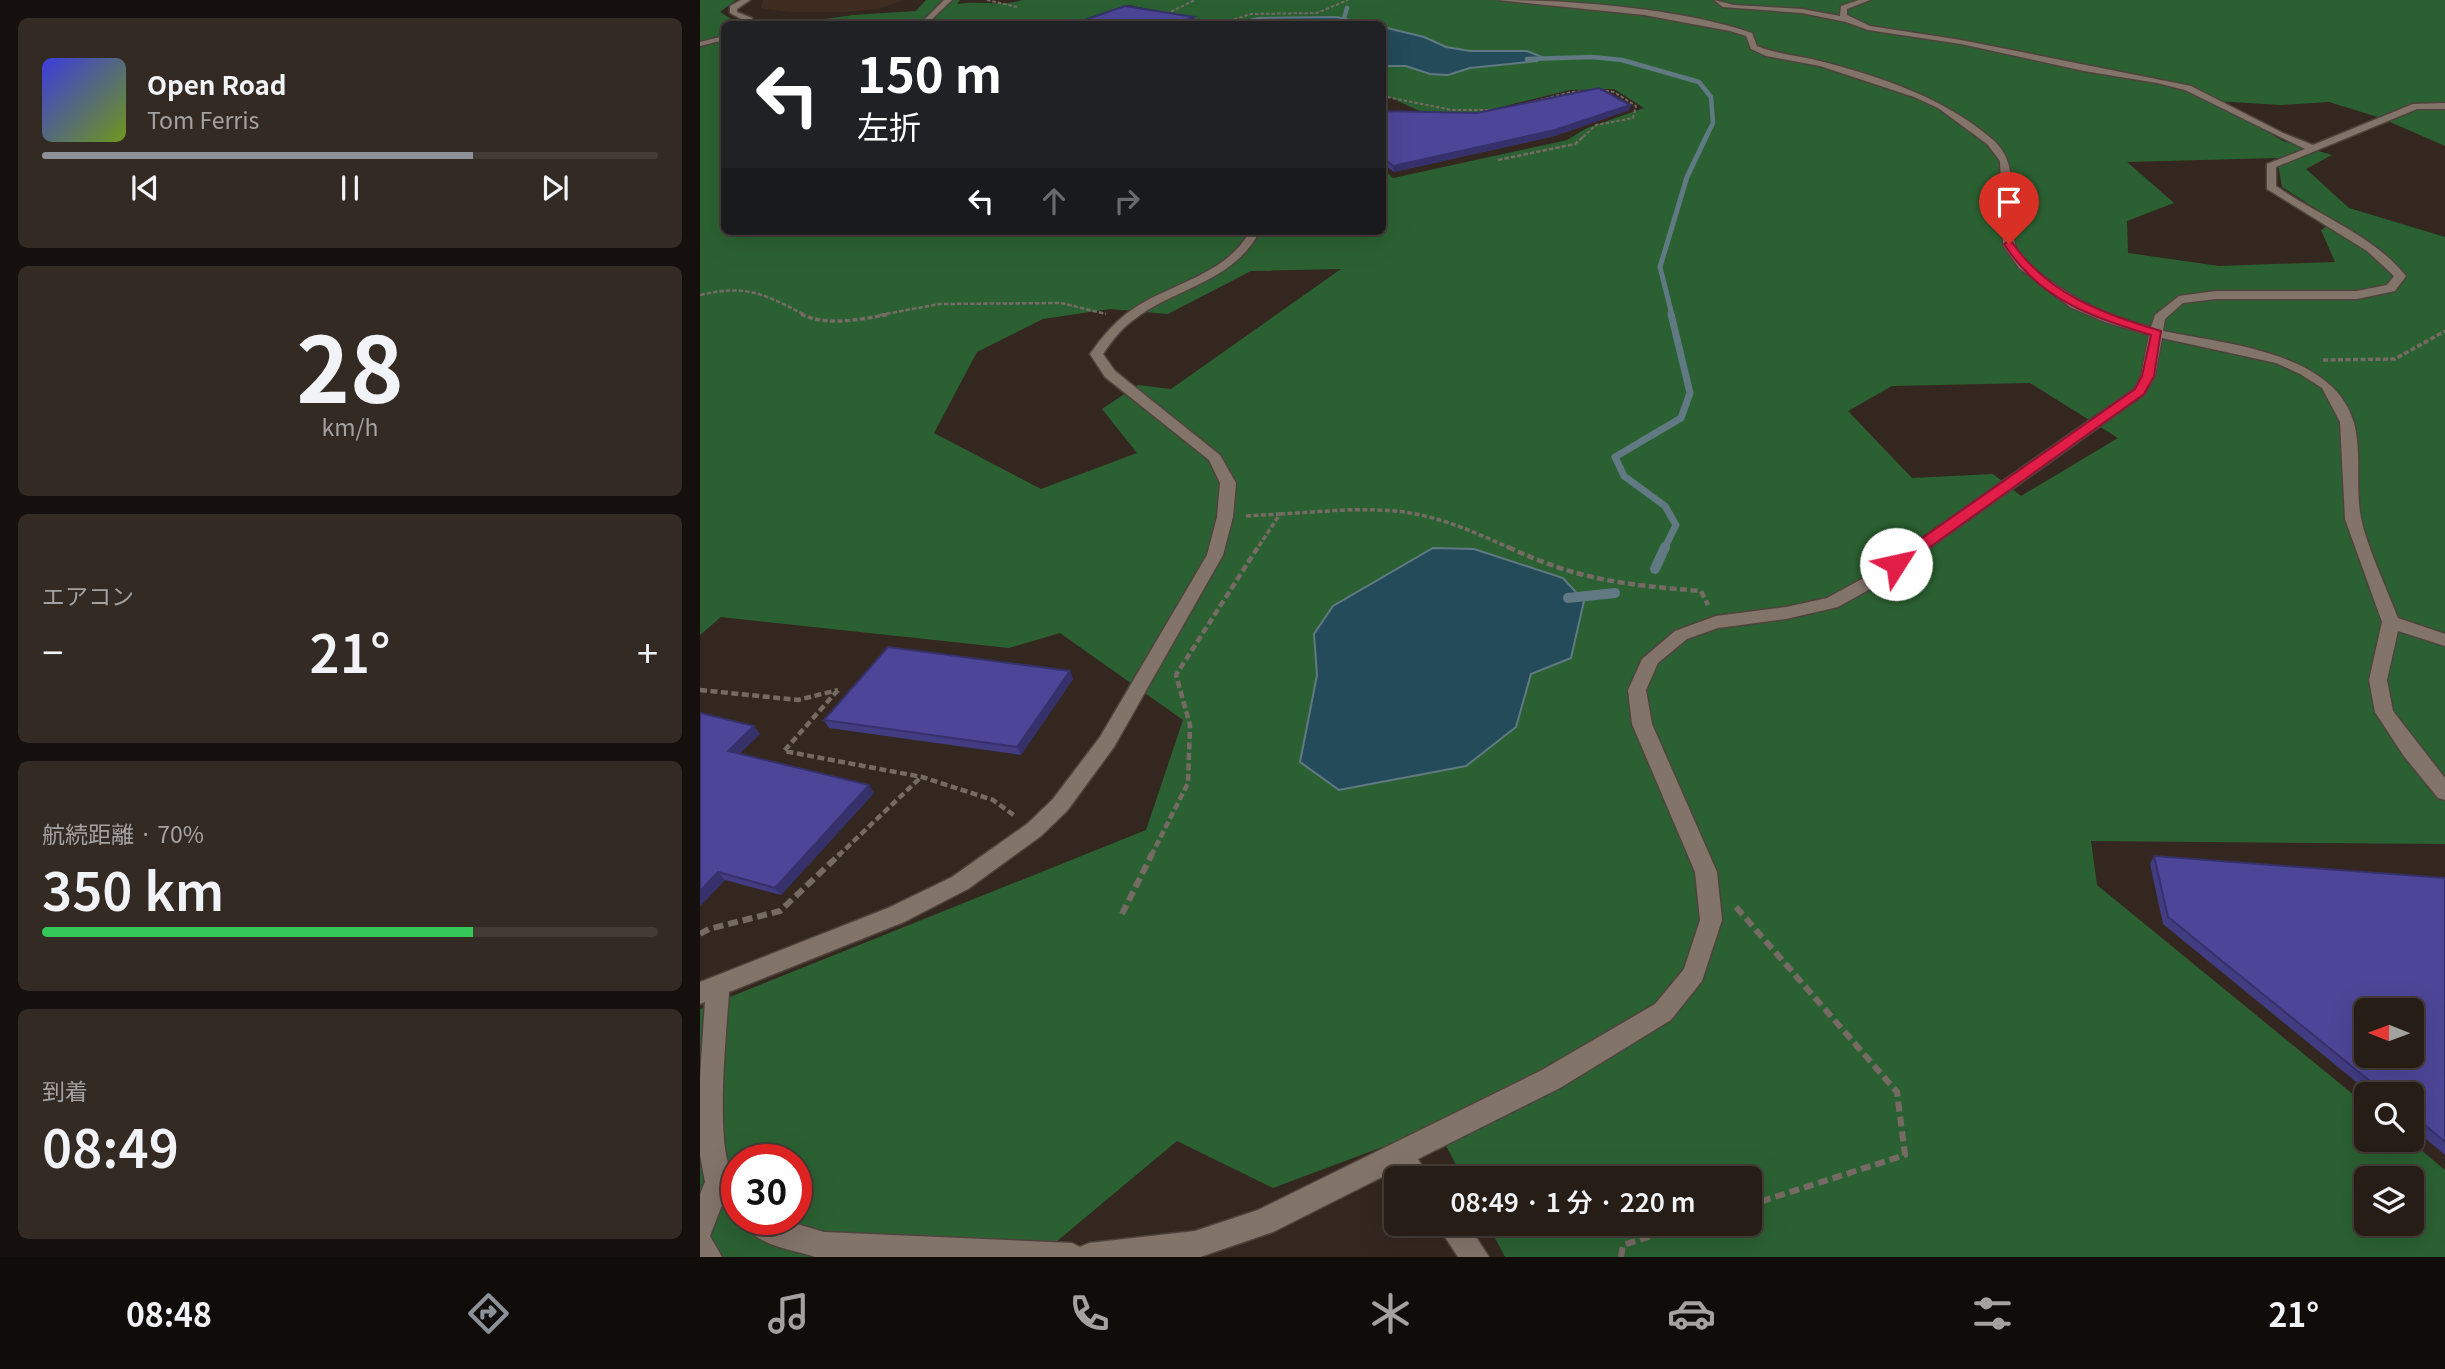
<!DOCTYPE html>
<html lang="ja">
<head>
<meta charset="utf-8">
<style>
	body { margin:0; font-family:Georgia,"Noto Sans JP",serif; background:#332a24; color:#f1f3f6; height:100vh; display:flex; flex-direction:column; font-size:26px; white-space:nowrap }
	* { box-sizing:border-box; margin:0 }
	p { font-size:23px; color:#a4a2a1 }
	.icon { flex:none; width:38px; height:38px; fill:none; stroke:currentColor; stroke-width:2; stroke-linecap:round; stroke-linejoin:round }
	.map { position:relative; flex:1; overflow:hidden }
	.drawer { display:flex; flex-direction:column; gap:18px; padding:18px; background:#15100d; width:700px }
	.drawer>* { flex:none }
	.top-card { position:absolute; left:21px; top:21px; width:665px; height:214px; border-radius:10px; box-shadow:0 7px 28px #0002,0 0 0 2px #433b36; background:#202124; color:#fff; overflow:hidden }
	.needle { width:46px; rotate:271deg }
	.controls { position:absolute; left:1654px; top:998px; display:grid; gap:14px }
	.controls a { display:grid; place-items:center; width:70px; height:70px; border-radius:10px; background:#271d17; box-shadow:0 7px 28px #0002,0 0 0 2px #433b36; font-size:35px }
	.speed { position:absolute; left:21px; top:1144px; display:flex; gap:14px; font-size:35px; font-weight:700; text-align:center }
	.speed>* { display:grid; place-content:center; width:91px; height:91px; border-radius:50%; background:#271d17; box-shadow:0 7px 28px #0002,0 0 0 2px #433b36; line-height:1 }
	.speed .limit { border:10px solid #d22; background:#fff; color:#111 }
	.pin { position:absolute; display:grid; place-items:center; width:60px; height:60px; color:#fff; margin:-72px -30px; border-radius:50% 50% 50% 0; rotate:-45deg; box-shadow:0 0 7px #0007 }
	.pin .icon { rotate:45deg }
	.me { position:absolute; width:77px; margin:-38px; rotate:55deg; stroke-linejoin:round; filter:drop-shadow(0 0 5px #0008) }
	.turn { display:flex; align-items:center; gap:24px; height:147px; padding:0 21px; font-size:32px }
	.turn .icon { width:91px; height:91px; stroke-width:2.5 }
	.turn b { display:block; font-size:49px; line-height:60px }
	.lanes { display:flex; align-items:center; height:66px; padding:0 21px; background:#0003; justify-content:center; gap:35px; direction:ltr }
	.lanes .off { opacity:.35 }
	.big { font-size:52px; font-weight:600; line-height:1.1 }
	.drawer .widget { flex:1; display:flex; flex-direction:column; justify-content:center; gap:10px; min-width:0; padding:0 24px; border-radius:10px; background:#332a24 }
	.drawer .dial { align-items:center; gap:0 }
	.dial b { font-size:91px; line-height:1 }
	.song { display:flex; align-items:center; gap:21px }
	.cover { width:84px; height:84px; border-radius:10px; background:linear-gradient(135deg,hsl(240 70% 55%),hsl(80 70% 35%)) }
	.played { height:7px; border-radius:4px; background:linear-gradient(90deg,#8c9099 70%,#433b36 70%) }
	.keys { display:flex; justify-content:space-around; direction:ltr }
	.heat { display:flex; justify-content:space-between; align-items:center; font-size:38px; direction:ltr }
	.charge { height:10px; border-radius:5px; background:linear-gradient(90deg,#34c759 70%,#433b36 0) }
	.trip { position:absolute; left:684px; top:1166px; width:378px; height:70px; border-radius:10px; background:#271d17; box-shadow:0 7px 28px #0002,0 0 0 2px #433b36; font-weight:600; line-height:70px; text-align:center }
	.tabs { display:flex; height:112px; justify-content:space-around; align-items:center; background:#100c09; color:#a4a2a1 }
	.tabs .icon { width:49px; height:49px }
	.tabs .on { color:#8c9099 }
	.tabs b { font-size:32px; color:#f1f3f6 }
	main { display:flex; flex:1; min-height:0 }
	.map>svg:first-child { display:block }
</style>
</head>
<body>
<main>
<section class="drawer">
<div class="widget">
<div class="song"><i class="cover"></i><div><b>Open Road</b><p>Tom Ferris</p></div></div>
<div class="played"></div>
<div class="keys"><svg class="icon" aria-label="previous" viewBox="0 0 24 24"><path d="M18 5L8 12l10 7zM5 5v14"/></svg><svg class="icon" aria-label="pause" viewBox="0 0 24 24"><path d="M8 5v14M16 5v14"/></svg><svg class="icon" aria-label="next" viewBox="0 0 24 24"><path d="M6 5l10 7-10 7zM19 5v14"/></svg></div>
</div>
<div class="widget dial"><b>28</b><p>km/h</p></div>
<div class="widget"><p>エアコン</p>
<div class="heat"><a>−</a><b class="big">21°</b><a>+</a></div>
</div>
<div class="widget"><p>航続距離 · 70%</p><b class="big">350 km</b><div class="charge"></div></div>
<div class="widget"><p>到着</p><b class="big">08:49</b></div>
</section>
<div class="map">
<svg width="1745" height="1257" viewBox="0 0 1745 1257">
	<rect width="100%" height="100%" fill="#34271f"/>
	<path fill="#402d21" d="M63,0H204L178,9L147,12H89L61,8Z"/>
	<path fill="#2b6132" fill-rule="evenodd" d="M0,0H36L20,12L36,22V24H24V231H682L683,169L693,178L867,140L887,128L944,108L914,89L870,90L776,113H724L689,97L683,98V66H706L730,74L748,75L770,68L837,61L827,51H770L746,47L724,37L683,27L682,24L636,17L537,21L530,24H483L477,15L429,5L372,24H90L153,15L216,11L226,0H260L257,4C280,0 302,7 322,0H1745V146L1681,118L1629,102L1582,105L1514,101L1583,141L1632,155L1606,169L1649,208L1745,237V844L1391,841L1397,885L1666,1105V1139H1708L1745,1170V1257H805L787,1223H1050V1178H763L736,1127L573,1188L477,1141L338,1257H0V1009L446,830L483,720L360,633L309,648L21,617L0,635ZM1577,158L1582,187L1635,221L1621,230L1635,262L1519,266L1428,253L1427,221L1474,203L1427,162ZM641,269L471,389L438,385L402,409L437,453L341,489L234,433L277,352L343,319L410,309L468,314L551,271ZM1330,383L1418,438L1321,496L1293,474L1212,478L1148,411L1192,386ZM774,549L862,578L884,601L831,674L816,727L600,762L617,675L614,634ZM37,1160H96V1220H37ZM1666,1178H1712V1223H1666Z"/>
	<path fill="#234b5a" stroke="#607982" stroke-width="2" d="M636,17L671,24H530L558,18Z
		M683,27L724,37L746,47L770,51H827L842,57L837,61L770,68L748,75L730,74L706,66H683Z
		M733,548L774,549L863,578L884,601L871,658L831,674L816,727L766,766L639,790L600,762L617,675L614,634L633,606Z"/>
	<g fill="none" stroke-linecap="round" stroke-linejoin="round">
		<path stroke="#607982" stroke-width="4.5" d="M638,24L644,18L647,8
			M827,59L892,57L922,60L999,82L1011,97L1013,123L1006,137"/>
		<path stroke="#607982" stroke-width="5" d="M972,315L960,267L987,177L1007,135"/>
		<path stroke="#607982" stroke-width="7" d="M964,549L976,525L965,506L924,476L915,457L981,418L990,393L971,314"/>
		<path stroke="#607982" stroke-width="10" d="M955,569L965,547
			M868,598L915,593"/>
		<defs>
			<path id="minor" d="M41,0H50L37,9V12L52,18V24H46L45,21L30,13V6Z
				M244,0H252L227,24H220Z
				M798,0C872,0 983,9 1052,33L1057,46C1079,55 1102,56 1124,62C1184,78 1244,98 1292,139C1324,166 1305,207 1315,244C1318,257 1332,267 1342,275C1382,304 1404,314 1451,327L1455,315L1479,296L1516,291H1657L1687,285L1694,276L1667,251L1567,189V164L1605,149L1485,90L1457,83L1384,71L1261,44L1168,30L1146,22L1102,13L1023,7L1014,0L1034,5L1102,9L1140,16L1141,6L1159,0H1170L1147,9V15L1170,26L1261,40L1491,86L1583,133L1613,145L1713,104L1745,103V109H1717L1576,167V186C1619,216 1672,234 1706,276L1695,291L1657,299H1516L1483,303L1465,319L1463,331C1524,344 1634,351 1654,423C1662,453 1655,488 1661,518C1667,547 1687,589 1698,618L1745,634V646L1698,631L1687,680L1693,711L1745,778V800L1738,798L1703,755L1675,712L1669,680L1682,622L1645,519L1640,422L1622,388L1600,374L1576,363L1462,338L1455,376L1445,394L1181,583L1138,607L1086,619L1018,628L987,639L958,663L946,690L952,724L1017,872L1022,920L1002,981L971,1020L860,1088L718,1159L729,1178H699L694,1171L573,1232L500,1257H115C91,1249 53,1246 43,1220H84L124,1232L372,1243L380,1247L389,1243L495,1231L558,1210L842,1070L955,1004L984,969L1000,920L995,872L932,724L928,690L942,659L975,631L1016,616L1086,607L1127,598L1169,575L1434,389L1441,376L1449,335L1405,322L1370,307L1319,268L1303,245L1300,161L1287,144L1238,108L1214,97L1120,66L1066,56L1051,49L1046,36L1030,31L944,15Z
				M24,36V40L0,46V42Z
				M550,231H560C533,283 475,287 432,321C420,330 411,342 403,354L415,371L520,455L536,483L533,517L523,555L414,747L367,811L341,836L268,889L204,922L29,992C27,1030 12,1158 37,1181V1213L22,1205L10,1236L22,1257H0V1194L5,1182L0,1155V1077L5,1002L0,1004V982L188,908L252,877L327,824L353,799L400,737L507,555L517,517L520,483L509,460L405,377L390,354C404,334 418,318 439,305C477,282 527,273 550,231Z
				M736,1223H767L789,1257H758Z"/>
		</defs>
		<use href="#minor" stroke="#4e433c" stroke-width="3"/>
		<path stroke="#766b64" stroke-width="2" stroke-dasharray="3.5 2" stroke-linecap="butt" d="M287,0L317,7
			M466,14L495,0
			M518,24L551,14L617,13L648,0
			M682,96L752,110H794
			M824,104L871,92L890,91
			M883,137L896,125L933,118L936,106L914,92L899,90"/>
		<path stroke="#766b64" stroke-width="2.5" stroke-dasharray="4.5 2" stroke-linecap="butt" d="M798,160L875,144L885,135
			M0,295C47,284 64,294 105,315
			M180,315L240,304L361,303L406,314"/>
		<path stroke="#766b64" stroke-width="3.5" stroke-dasharray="5 2.5" stroke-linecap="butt" d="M101,314C127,327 163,319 190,314
			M1623,360L1695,359L1745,331
			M580,514C623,512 667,506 710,513C746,519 779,534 812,549
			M546,516L580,514L557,549"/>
		<path stroke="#766b64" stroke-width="4.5" stroke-dasharray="7 3.5" stroke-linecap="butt" d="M808,547C878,580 925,585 1001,591L1008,605
			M0,690L98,700L138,690
			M138,690L84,751L222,777L293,800L315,816
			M138,856L221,777
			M451,856L488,783L490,725L476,675L558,547"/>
		<path stroke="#766b64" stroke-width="6" stroke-dasharray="10 5" stroke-linecap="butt" d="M1036,907L1197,1092L1205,1155L1050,1205
			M422,914L452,854
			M0,934L9,929L80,911L140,854
			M921,1257L923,1245L992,1223"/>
		<use href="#minor" fill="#83746a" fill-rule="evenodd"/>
	</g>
	<path fill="#423c83" d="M930,105L929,110L855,136L694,172L682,163V111L777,113Z
		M370,671L373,679L321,755L129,728L124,720Z
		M0,713L60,734L39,754L174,793L81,895L25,880L0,906Z
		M1454,856L1745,878V1155L1712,1127V1094H1671L1463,924L1450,864Z"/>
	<path fill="#36316a" d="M494,17L495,22L489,24H477Z
		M930,105L929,110L855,136L694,172L693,166Z
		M370,671L373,679L321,755L317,747Z
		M54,726L60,734L34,759L28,751Z
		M169,785L174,793L81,895L75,888Z
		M18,872L25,880L0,906V891Z"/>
	<path fill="#4d4698" stroke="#36316a" stroke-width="2" fill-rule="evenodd" d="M425,6L494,17L477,24H373Z
		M899,88L930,105L855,130L693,166L682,157V111L777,113Z
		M188,647L370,671L317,747L124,720Z
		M0,713L54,726L28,751L169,785L75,888L18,872L0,891Z
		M1454,856L1745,878V1142L1712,1114V1094H1686L1468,917ZM1666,1010H1712V1055H1666Z"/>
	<path fill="#e11d48" stroke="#92132f" stroke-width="2" d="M1309,241L1312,242C1348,295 1402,313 1461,331L1454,376L1444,394L1202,567H1191L1189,564L1191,560L1435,389L1442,376L1451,335C1391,317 1339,299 1304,244Z"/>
</svg>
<div class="controls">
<a><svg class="needle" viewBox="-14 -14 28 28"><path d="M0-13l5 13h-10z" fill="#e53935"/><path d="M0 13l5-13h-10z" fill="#a4a2a1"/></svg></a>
<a><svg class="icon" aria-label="search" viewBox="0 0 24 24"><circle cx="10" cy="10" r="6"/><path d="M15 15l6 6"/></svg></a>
<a><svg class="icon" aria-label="layers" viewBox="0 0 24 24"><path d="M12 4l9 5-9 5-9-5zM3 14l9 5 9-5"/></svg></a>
</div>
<div class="speed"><div class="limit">30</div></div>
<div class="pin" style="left:1309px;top:244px;background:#d93025"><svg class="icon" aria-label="arrive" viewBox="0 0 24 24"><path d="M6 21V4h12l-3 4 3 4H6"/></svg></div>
<svg class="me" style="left:1196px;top:564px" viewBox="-20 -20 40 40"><circle r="19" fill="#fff"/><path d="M0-13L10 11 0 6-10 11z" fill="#e11d48"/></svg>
<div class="trip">08:49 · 1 分 · 220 m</div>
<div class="top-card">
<div class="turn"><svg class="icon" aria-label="left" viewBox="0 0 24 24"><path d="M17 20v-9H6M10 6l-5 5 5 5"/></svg><div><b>150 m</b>左折</div></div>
<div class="lanes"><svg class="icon" aria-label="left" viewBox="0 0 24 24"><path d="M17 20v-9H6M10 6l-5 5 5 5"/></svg><svg class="icon off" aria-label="ahead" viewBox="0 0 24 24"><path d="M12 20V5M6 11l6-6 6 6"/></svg><svg class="icon off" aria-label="right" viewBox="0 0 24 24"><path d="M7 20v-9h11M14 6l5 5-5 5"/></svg></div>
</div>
</div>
</main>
<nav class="tabs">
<b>08:48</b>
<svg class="icon on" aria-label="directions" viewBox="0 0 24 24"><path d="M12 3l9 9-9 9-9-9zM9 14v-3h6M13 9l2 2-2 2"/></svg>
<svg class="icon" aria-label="music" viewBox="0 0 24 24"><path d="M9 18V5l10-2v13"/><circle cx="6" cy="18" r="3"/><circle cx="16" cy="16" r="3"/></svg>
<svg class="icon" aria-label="phone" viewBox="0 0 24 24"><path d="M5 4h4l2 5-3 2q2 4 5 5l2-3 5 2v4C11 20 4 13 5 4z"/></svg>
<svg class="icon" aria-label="climate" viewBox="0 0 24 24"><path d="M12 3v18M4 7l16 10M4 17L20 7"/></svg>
<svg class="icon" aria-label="car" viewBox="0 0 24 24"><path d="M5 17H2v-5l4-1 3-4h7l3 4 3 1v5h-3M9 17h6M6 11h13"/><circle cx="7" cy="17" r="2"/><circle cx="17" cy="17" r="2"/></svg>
<svg class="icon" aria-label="filters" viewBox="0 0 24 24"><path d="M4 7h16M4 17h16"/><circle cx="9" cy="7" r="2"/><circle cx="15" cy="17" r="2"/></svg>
<b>21°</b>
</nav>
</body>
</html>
